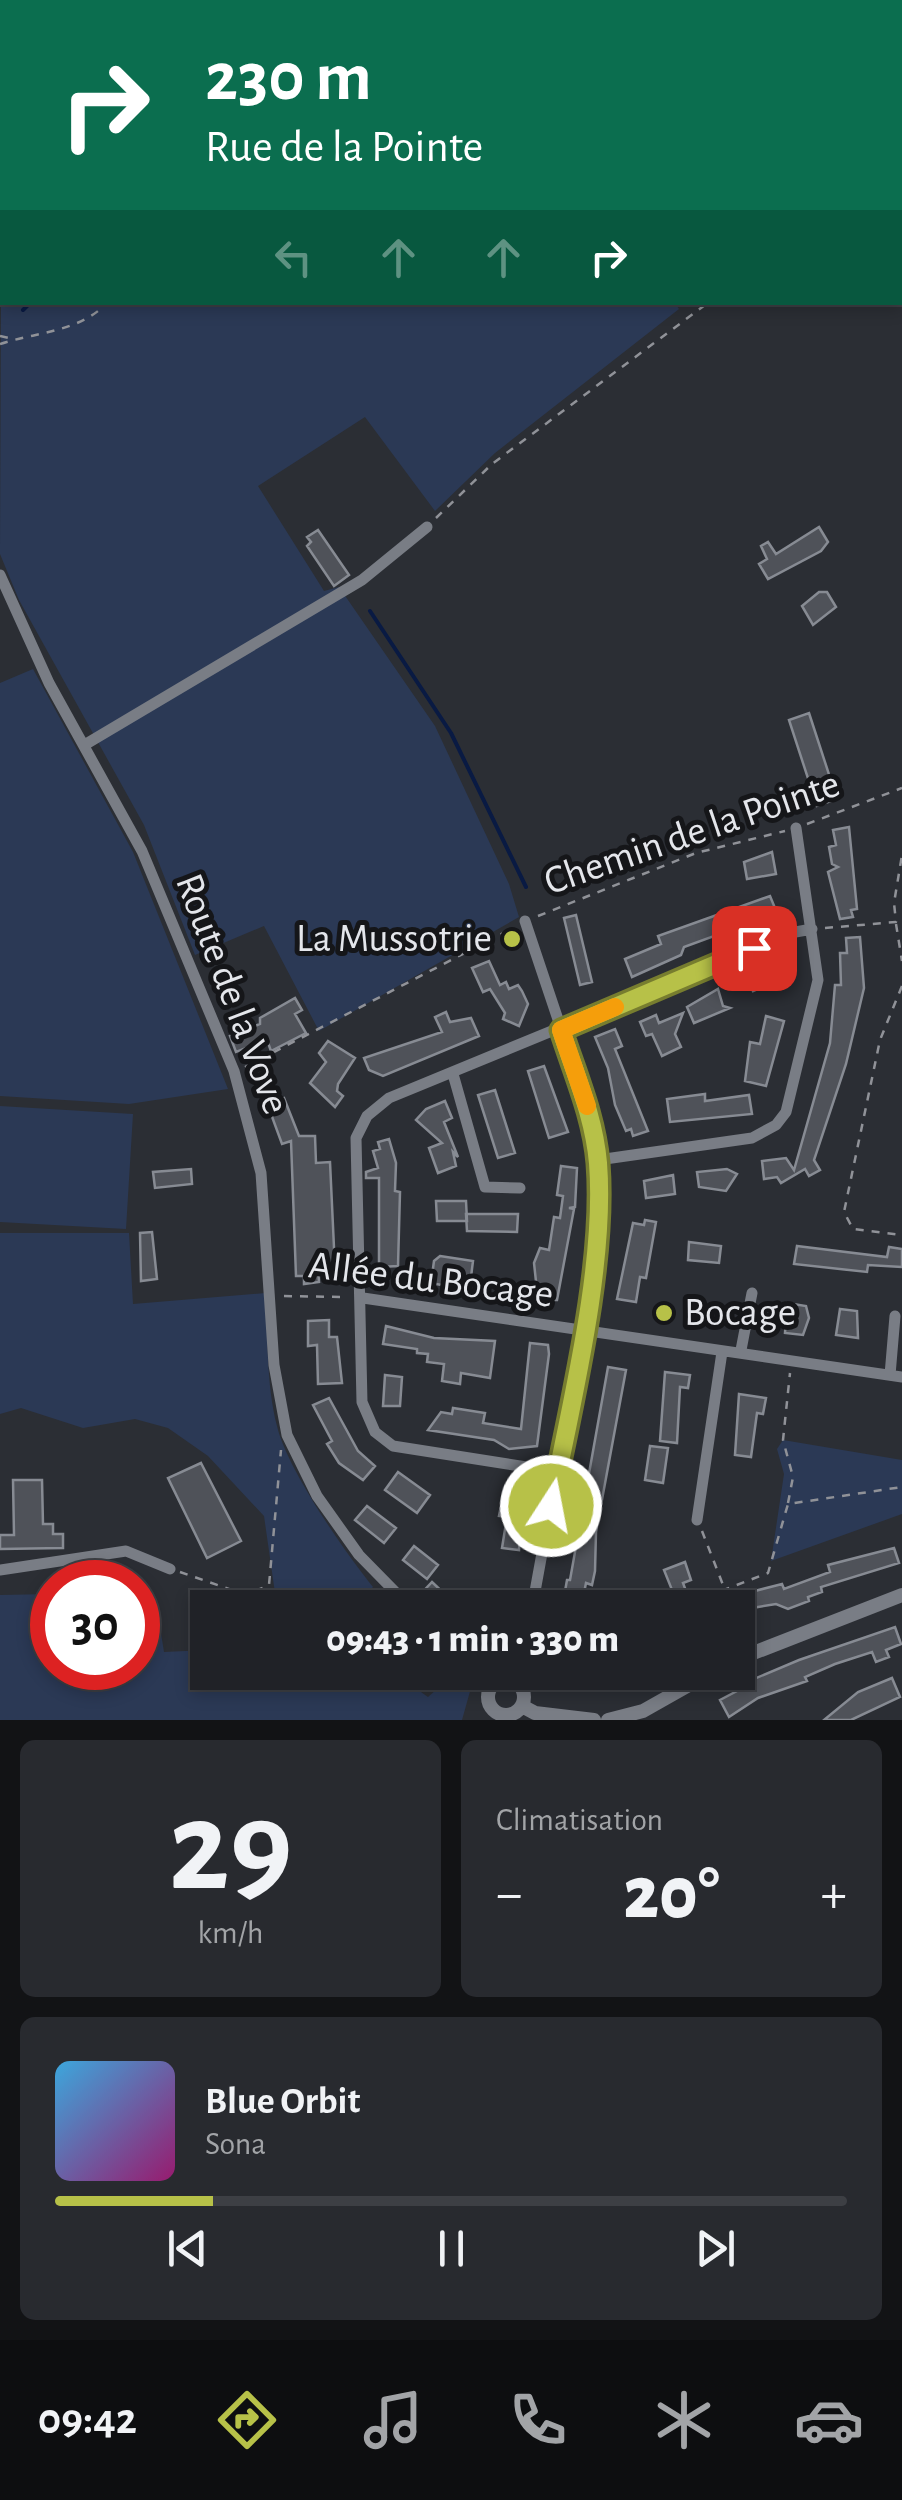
<!DOCTYPE html>
<html lang="fr">
<head>
<meta charset="utf-8">
<style>
	body { margin:0; font-family:"Alegreya Sans",sans-serif; background:#282a2f; color:#f1f3f6; height:100vh; display:flex; flex-direction:column; font-size:38px; white-space:nowrap }
	* { box-sizing:border-box; margin:0 }
	p { font-size:32px; color:#a2a4a7 }
	.icon { flex:none; width:55px; height:55px; fill:none; stroke:currentColor; stroke-width:2; stroke-linecap:round; stroke-linejoin:round }
	.map { position:relative; height:1720px; overflow:hidden }
	.side { display:flex; flex-direction:column; gap:20px; padding:20px; background:#121315; flex:1 }
	.side>* { flex:none }
	.top-card { position:absolute; left:0px; top:0px; width:902px; height:305px; box-shadow:0 5px 15px #0003,0 0 0 2px #3d3f44; background:#0b6e4f; color:#fff; overflow:hidden }
	.speed { position:absolute; left:30px; top:1560px; display:flex; gap:20px; font-size:50px; font-weight:700; text-align:center }
	.speed>* { display:grid; place-content:center; width:130px; height:130px; border-radius:50%; background:#202227; box-shadow:0 5px 15px #0003,0 0 0 2px #3d3f44; line-height:1 }
	.speed .limit { border:15px solid #d22; background:#fff; color:#111 }
	.pin { position:absolute; display:grid; place-items:center; width:85px; height:85px; color:#fff; margin:-42px; border-radius:20px; box-shadow:0 5px 15px #0006 }
	.me { position:absolute; width:110px; margin:-55px; rotate:11deg; stroke-linejoin:round; filter:drop-shadow(0 0 8px #0008) }
	.turn { display:flex; align-items:center; gap:35px; height:210px; padding:0 40px; font-size:45px }
	.turn .icon { width:130px; height:130px; stroke-width:2.5 }
	.turn b { display:block; font-size:70px; line-height:85px }
	.lanes { display:flex; align-items:center; height:95px; padding:0 40px; background:#0003; justify-content:center; gap:50px; direction:ltr }
	.lanes .off { opacity:.35 }
	.big { font-size:75px; font-weight:800; line-height:1.1 }
	.side .card { flex:1; display:flex; flex-direction:column; justify-content:center; gap:15px; min-width:0; padding:0 35px; border-radius:15px; background:#282a2f }
	.side .dial { align-items:center; gap:0 }
	.dial b { font-size:130px; line-height:1 }
	.song { display:flex; align-items:center; gap:30px }
	.cover { width:120px; height:120px; border-radius:15px; background:linear-gradient(135deg,hsl(200 70% 55%),hsl(320 70% 35%)) }
	.played { height:10px; border-radius:5px; background:linear-gradient(90deg,#b7c148 20%,#3d3f44 20%) }
	.keys { display:flex; justify-content:space-around; direction:ltr }
	.heat { display:flex; justify-content:space-between; align-items:center; font-size:55px; direction:ltr }
	.side .tiles { flex:1; display:grid; gap:20px; grid-template-columns:1fr 1fr }
	.card:last-child { grid-column:span 2 }
	.trip { position:absolute; left:190px; top:1590px; width:565px; height:100px; border-radius:0px; background:#202227; box-shadow:0 5px 15px #0003,0 0 0 2px #3d3f44; font-weight:800; line-height:100px; text-align:center }
	.tab-bar { display:flex; height:160px; justify-content:space-around; align-items:center; background:#0d0e10; color:#a2a4a7 }
	.tab-bar .icon { width:70px; height:70px }
	.tab-bar .selected { color:#b7c148 }
	.tab-bar b { font-size:45px; color:#f1f3f6 }
	.map>svg:first-child { display:block }
</style>
</head>
<body>
<div class="map">
<svg width="902" height="1720" viewBox="0 0 902 1720">
	<rect width="100%" height="100%" fill="#2b2e34"/>
	<path fill="#2b3955" d="M29,0H902V250L900,2Z
		M2,31V302H674L679,309L495,453L435,511L365,417L258,486L324,591L339,587L435,726L509,884L519,917L319,1031L264,926L195,955L144,825L19,600L0,554Z
		M33,669L133,852L228,1089L129,1104L0,1096V683Z
		M0,1106L133,1114L126,1229L0,1222Z
		M0,1233H129L133,1304L266,1293C268,1337 266,1383 277,1426C287,1469 344,1551 373,1587L353,1607H277L264,1516L208,1456L168,1428L135,1419L83,1428L21,1408L0,1414Z
		M783,1440L902,1460V1514L771,1561L784,1474L777,1449Z
		M52,1594V1668H138V1595L156,1602L164,1652L207,1650L208,1672L394,1673L428,1697L455,1673L474,1677L462,1720H0V1595Z"/>
	<g fill="none" stroke-linecap="round" stroke-linejoin="round">
		<path stroke="#091a43" stroke-width="4" d="M366,2L367,0
			M23,310L31,302
			M370,611L451,733L526,887"/>
	</g>
	<path fill="#4f5259" stroke="#878b93" stroke-width="2.5" d="M819,527L828,542L821,551L768,579L759,564L767,559L761,546L768,542L776,554Z
		M318,530L349,575L334,586L307,546L311,542L307,537Z
		M819,592H827L836,607L813,625L802,606Z
		M809,713L837,799L817,806L789,720Z
		M849,827L857,909L851,910L853,917L840,919L828,872L838,867L832,864L829,847L836,845L833,830Z
		M772,852L776,874L747,879L744,862Z
		M770,896L777,913L684,947L681,955L632,977L625,959L661,944L658,936Z
		M576,915L592,982L580,985L564,918Z
		M860,937L864,988L846,1064L814,1160L820,1170L809,1176L805,1169L781,1183L777,1177L764,1179L762,1161L786,1158L794,1170L830,1043L835,985H841L840,953H847L846,938Z
		M489,961L500,985L506,982L509,989L518,985L522,991L528,1004L519,1026L503,1019L505,1013L490,989L483,992L472,968Z
		M773,961L781,979L753,991L747,978L754,975L752,971Z
		M718,989L723,1006L730,1008L694,1023L687,1007Z
		M295,998L302,1010L295,1014L306,1033L271,1051L267,1040L236,1052L230,1036L260,1024V1018Z
		M446,1012L450,1022L471,1018L479,1036L383,1076L369,1070L364,1058L442,1032L435,1017Z
		M683,1013L675,1034L681,1047L662,1056L652,1034L646,1036L640,1022L656,1015L659,1023Z
		M766,1016L784,1021L766,1086L745,1081L750,1042L760,1044Z
		M615,1029L622,1046L615,1049L648,1131L633,1136L631,1129L626,1131L615,1105L608,1068L595,1037Z
		M328,1041L355,1058L338,1084L337,1091L343,1096L335,1107L310,1083L326,1062L319,1053Z
		M544,1066L568,1132L549,1138L528,1071Z
		M495,1090L515,1153L498,1158L478,1095Z
		M705,1094V1101L749,1095L752,1114L670,1122L667,1099Z
		M284,1098L299,1136H315L316,1163L330,1162L335,1269H318L319,1282L304,1284V1276H296L291,1141L282,1144L267,1103Z
		M445,1101L452,1118L444,1122L458,1157L453,1152L456,1166L438,1173L429,1148L442,1143L416,1120L426,1109Z
		M389,1139L396,1163L395,1191L400,1192L398,1266L379,1267V1178H366V1172L378,1168L373,1151L380,1149L378,1142Z
		M561,1166L577,1168L575,1207L569,1208L574,1209L557,1300H538L534,1263L540,1248L549,1250L554,1217L560,1218L563,1196L557,1195Z
		M191,1169L192,1184L155,1188L153,1172Z
		M727,1169L737,1174L726,1191L699,1187L697,1172Z
		M673,1175L675,1194L646,1198L644,1181Z
		M436,1201H466L467,1221H437Z
		M466,1214H518L517,1232L467,1231Z
		M645,1220L656,1222L646,1278L640,1277L636,1302L617,1299L633,1223L644,1225Z
		M152,1232L157,1279L141,1281L140,1233Z
		M689,1242L721,1246L719,1263L688,1260Z
		M797,1246L887,1257L889,1247L902,1249V1267L868,1265L867,1272L794,1264Z
		M440,1256L473,1261L471,1277L449,1274L447,1286L431,1283L434,1261Z
		M787,1303L806,1306L809,1318L803,1335L785,1333Z
		M840,1309L857,1311L858,1338L836,1335Z
		M329,1320V1337H337L342,1383L318,1384L317,1345L308,1346V1321Z
		M386,1326L434,1338L495,1341L490,1378L461,1373L460,1384L442,1381L444,1364L427,1362L428,1354L417,1353V1349L383,1344Z
		M530,1343L548,1345L549,1354L537,1446L509,1449L494,1440L428,1430L441,1412L452,1414L453,1408L485,1413L483,1423L521,1429Z
		M608,1367L626,1370L596,1532L595,1571L592,1585L586,1583L581,1608H562L567,1580H570Z
		M665,1372L690,1375L688,1388L680,1387L677,1443L660,1441Z
		M385,1375L402,1377L400,1406H383Z
		M739,1394L766,1398L763,1414L757,1413L751,1457L735,1455Z
		M329,1398L358,1451L375,1466L363,1480L339,1463L327,1444L332,1441L313,1405Z
		M650,1446L668,1448L663,1483L645,1480Z
		M201,1463L241,1541L207,1558L168,1478Z
		M398,1472L430,1495L417,1513L385,1490Z
		M13,1480H42L43,1524H53V1534H63V1548L0,1549V1535H14Z
		M505,1486L523,1489L519,1550L502,1548L507,1517L499,1516Z
		M367,1506L396,1528L384,1543L355,1520Z
		M414,1546L438,1565L427,1579L403,1560Z
		M894,1548L899,1563L821,1587L822,1592L808,1597L809,1601L788,1609L776,1604L752,1608L747,1593L782,1584L784,1589L830,1572L828,1565Z
		M685,1562L691,1580L683,1583L686,1591L674,1595L664,1570Z
		M432,1582L452,1601L445,1608H420L416,1599Z
		M895,1627L901,1644L886,1650L889,1657L876,1662L872,1652L835,1664L805,1677L807,1681L758,1698L729,1717L720,1700L737,1691L735,1687L799,1660Z
		M892,1678L900,1697L851,1720H824L858,1692Z"/>
	<g fill="none" stroke-linecap="round" stroke-linejoin="round">
		<path stroke="#909298" stroke-width="2.5" stroke-dasharray="8 8" stroke-linecap="butt" d="M311,2L313,0
			M418,2V0
			M900,255H902
			M0,273L2,271
			M0,336L13,339
			M0,344C37,332 80,332 108,302
			M436,518L492,464L709,302
			M807,824L902,788
			M538,916L696,853L785,831
			M896,924L902,961
			M825,928L896,922L894,903L902,855
			M902,986L880,1040L844,1212L853,1229L902,1235
			M245,1067L513,928
			M284,1296L346,1297
			M788,1503L793,1477L783,1440L790,1373
			M702,1531L732,1608
			M180,1572L246,1595L269,1585L281,1450
			M677,1608L768,1573L788,1504L902,1487
			M738,1622L744,1639"/>
		<path stroke="#797d85" stroke-width="11" d="M0,575L49,683L142,851L234,1071L261,1173L274,1365L287,1435L317,1496L359,1555L411,1608
			M86,744L362,580L427,527
			M525,921L590,1115L599,1200L584,1323L532,1608
			M453,1074L485,1187L520,1188
			M598,1160L752,1138L776,1125L786,1112L818,980L796,828
			M363,1298L902,1377
			M741,1350L752,1293
			M890,1375L895,1316
			M558,1472L393,1446L375,1432L362,1402L356,1138L367,1116L389,1098L790,933L812,929
			M697,1520L722,1352
			M0,1570L126,1551L170,1569
			M480,1672L493,1684
			M515,1681L519,1672"/>
		<path stroke="#797d85" stroke-width="14" d="M738,1659L902,1595
			M488 1697a18 18 0 1 1 36 0a18 18 0 1 1-36 0Z
			M522,1706L535,1713L594,1720
			M608,1720L643,1711L712,1672"/>
	</g>
	<g fill="none" stroke-linecap="round" stroke-linejoin="round">
		<defs>
			<path id="route" d="M551,1506C571,1404 606,1265 598,1163C594,1116 575,1074 561,1030L754,948"/>
		</defs>
		<use href="#route" stroke="#777d2f" stroke-width="25"/>
		<use href="#route" stroke="#b7c148" stroke-width="18"/>
		<path stroke="#f59e0b" stroke-width="18" d="M587,1106L561,1030L615,1007"/>
	</g>
	<g fill="#b7c148" stroke="#151619" stroke-width="4">
		<circle cx="512" cy="939" r="10"/>
		<circle cx="664" cy="1313" r="10"/>
	</g>
	<g text-anchor="middle" dominant-baseline="central" stroke-width="10" stroke-linejoin="round" paint-order="stroke">
		<g font-size="40" fill="#e4e6eb" stroke="#151619">
			<text transform="translate(692 833) rotate(-19)">Chemin de la Pointe</text>
			<text transform="translate(232 994) rotate(69)">Route de la Vove</text>
			<text transform="translate(431 1280) rotate(7)">Allée du Bocage</text>
		</g>
		<g font-size="40" fill="#e4e6eb" stroke="#151619" text-anchor="end">
			<text x="492" y="939">La Mussotrie</text>
			<text x="684" y="1313" text-anchor="start">Bocage</text>
		</g>
	</g>
</svg>
<div class="speed"><div class="limit">30</div></div>
<div class="pin" style="left:754px;top:948px;background:#d93025"><svg class="icon" aria-label="arrive" viewBox="0 0 24 24"><path d="M6 21V4h12l-3 4 3 4H6"/></svg></div>
<svg class="me" style="left:551px;top:1506px" viewBox="-20 -20 40 40"><circle r="17" fill="#b7c148" stroke="#fff" stroke-width="3"/><path d="M0-11L8 9 0 5-8 9z" fill="#fff"/></svg>
<div class="trip">09:43 · 1 min · 330 m</div>
<div class="top-card">
<div class="turn"><svg class="icon" aria-label="right" viewBox="0 0 24 24"><path d="M7 20v-9h11M14 6l5 5-5 5"/></svg><div><b>230 m</b>Rue de la Pointe</div></div>
<div class="lanes"><svg class="icon off" aria-label="left" viewBox="0 0 24 24"><path d="M17 20v-9H6M10 6l-5 5 5 5"/></svg><svg class="icon off" aria-label="ahead" viewBox="0 0 24 24"><path d="M12 20V5M6 11l6-6 6 6"/></svg><svg class="icon off" aria-label="ahead" viewBox="0 0 24 24"><path d="M12 20V5M6 11l6-6 6 6"/></svg><svg class="icon" aria-label="right" viewBox="0 0 24 24"><path d="M7 20v-9h11M14 6l5 5-5 5"/></svg></div>
</div>
</div>
<section class="side">
<div class="tiles">
<div class="card dial"><b>29</b><p>km/h</p></div>
<div class="card"><p>Climatisation</p>
<div class="heat"><a>−</a><b class="big">20°</b><a>+</a></div>
</div>
<div class="card">
<div class="song"><i class="cover"></i><div><b>Blue Orbit</b><p>Sona</p></div></div>
<div class="played"></div>
<div class="keys"><svg class="icon" aria-label="previous" viewBox="0 0 24 24"><path d="M18 5L8 12l10 7zM5 5v14"/></svg><svg class="icon" aria-label="pause" viewBox="0 0 24 24"><path d="M8 5v14M16 5v14"/></svg><svg class="icon" aria-label="next" viewBox="0 0 24 24"><path d="M6 5l10 7-10 7zM19 5v14"/></svg></div>
</div>
</div>
</section>
<nav class="tab-bar">
<b>09:42</b>
<svg class="icon selected" aria-label="directions" viewBox="0 0 24 24"><path d="M12 3l9 9-9 9-9-9zM9 14v-3h6M13 9l2 2-2 2"/></svg>
<svg class="icon" aria-label="music" viewBox="0 0 24 24"><path d="M9 18V5l10-2v13"/><circle cx="6" cy="18" r="3"/><circle cx="16" cy="16" r="3"/></svg>
<svg class="icon" aria-label="phone" viewBox="0 0 24 24"><path d="M5 4h4l2 5-3 2q2 4 5 5l2-3 5 2v4C11 20 4 13 5 4z"/></svg>
<svg class="icon" aria-label="climate" viewBox="0 0 24 24"><path d="M12 3v18M4 7l16 10M4 17L20 7"/></svg>
<svg class="icon" aria-label="car" viewBox="0 0 24 24"><path d="M5 17H2v-5l4-1 3-4h7l3 4 3 1v5h-3M9 17h6M6 11h13"/><circle cx="7" cy="17" r="2"/><circle cx="17" cy="17" r="2"/></svg>
</nav>
</body>
</html>
